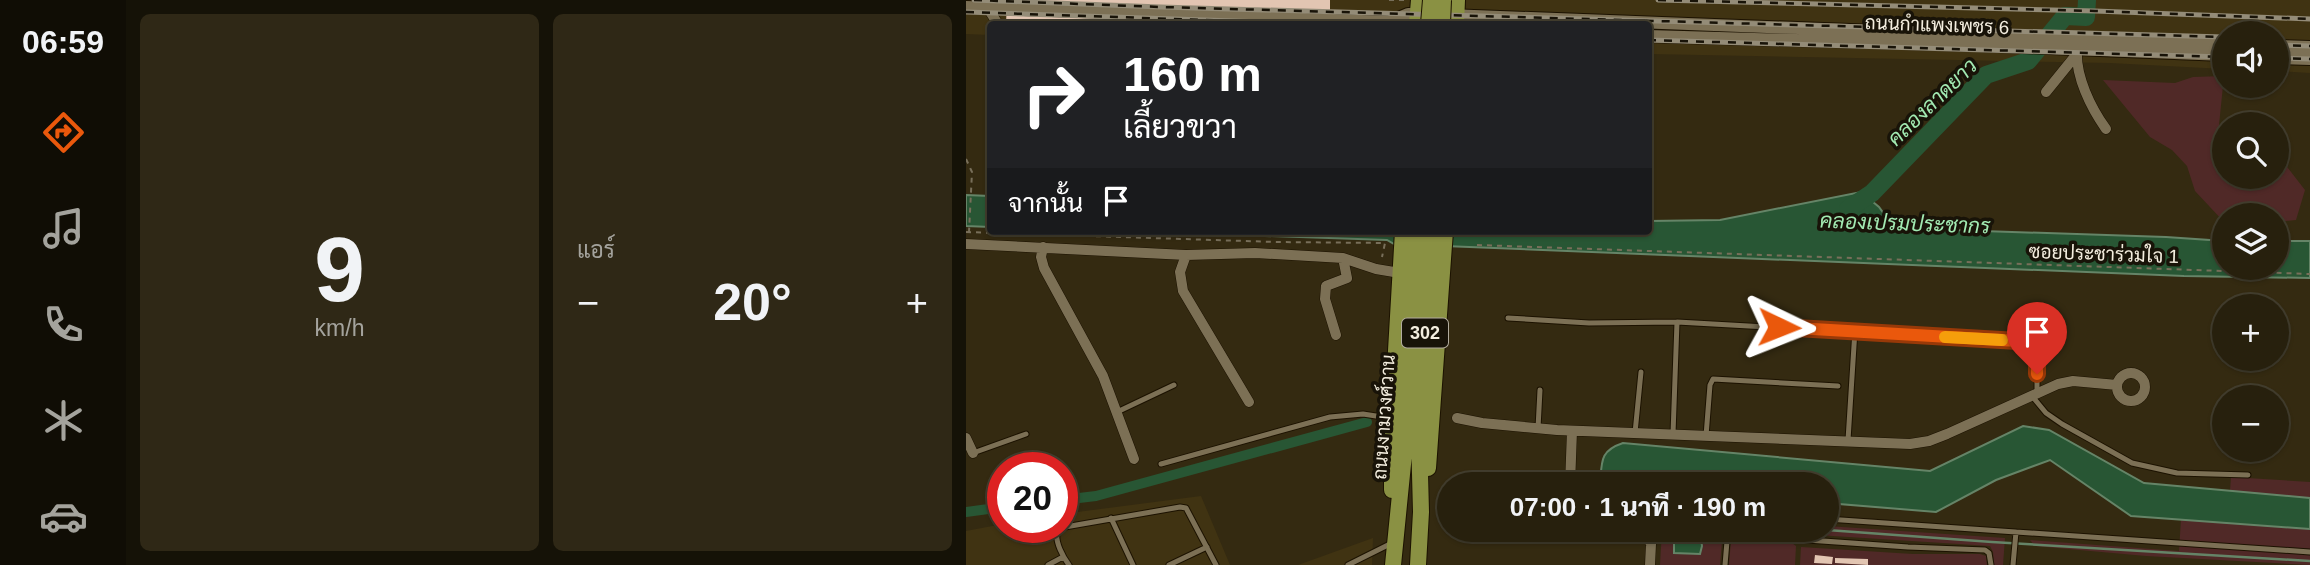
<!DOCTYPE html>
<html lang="th">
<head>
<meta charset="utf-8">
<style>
	body { margin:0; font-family:Helvetica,Sarabun,sans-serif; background:#2f2816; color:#f1f3f6; height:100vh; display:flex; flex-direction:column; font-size:26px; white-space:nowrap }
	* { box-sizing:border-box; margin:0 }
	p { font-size:23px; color:#a4a39d }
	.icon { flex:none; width:38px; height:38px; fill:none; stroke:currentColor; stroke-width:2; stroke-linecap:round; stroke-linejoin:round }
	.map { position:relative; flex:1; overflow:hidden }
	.drawer { display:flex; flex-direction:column; gap:14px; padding:14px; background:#151207; width:840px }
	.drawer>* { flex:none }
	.guide { position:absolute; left:21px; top:21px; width:665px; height:214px; border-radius:7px; box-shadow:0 2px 5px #0004,0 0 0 2px #433e2e; background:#202124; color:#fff; overflow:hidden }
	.fabs { position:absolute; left:1246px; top:21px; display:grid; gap:14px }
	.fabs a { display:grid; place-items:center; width:77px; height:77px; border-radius:50%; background:#27200d; box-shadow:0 2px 5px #0004,0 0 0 2px #433e2e; font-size:35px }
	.speed { position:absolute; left:21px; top:452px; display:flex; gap:14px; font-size:35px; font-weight:700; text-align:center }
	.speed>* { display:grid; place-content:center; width:91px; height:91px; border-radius:50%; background:#27200d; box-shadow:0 2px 5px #0004,0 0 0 2px #433e2e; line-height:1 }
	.speed .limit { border:10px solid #d22; background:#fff; color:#111 }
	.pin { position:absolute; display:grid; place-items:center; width:60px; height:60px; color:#fff; margin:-72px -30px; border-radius:50% 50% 50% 0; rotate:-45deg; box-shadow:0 0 7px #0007 }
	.pin .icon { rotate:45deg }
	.me { position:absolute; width:77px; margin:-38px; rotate:92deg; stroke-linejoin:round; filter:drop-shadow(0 0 5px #0008) }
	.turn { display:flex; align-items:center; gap:24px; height:147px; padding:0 21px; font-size:32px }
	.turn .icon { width:91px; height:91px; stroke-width:2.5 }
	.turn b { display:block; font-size:49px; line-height:60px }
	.then { display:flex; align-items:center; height:66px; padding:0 21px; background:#0003; gap:14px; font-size:26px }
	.big { font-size:52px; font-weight:800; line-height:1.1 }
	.drawer .widget { flex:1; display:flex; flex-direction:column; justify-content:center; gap:10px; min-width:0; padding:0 24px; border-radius:10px; background:#2f2816 }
	.drawer .dial { align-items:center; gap:0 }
	.dial b { font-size:91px; line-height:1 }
	.heat { display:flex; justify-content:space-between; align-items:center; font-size:38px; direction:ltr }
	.drawer .tiles { flex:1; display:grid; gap:14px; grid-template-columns:repeat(2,1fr) }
	.trip { position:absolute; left:471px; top:472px; width:402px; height:70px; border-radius:35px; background:#27200d; box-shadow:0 2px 5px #0004,0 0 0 2px #433e2e; font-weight:800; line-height:70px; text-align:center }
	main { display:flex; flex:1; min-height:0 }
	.tab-bar { display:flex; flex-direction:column; width:126px; justify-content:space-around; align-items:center; background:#100d05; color:#a4a39d }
	.tab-bar .icon { width:49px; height:49px }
	.tab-bar .on { color:#ea580c }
	.tab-bar b { font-size:32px; color:#f1f3f6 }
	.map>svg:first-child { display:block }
</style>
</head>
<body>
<main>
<nav class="tab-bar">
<b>06:59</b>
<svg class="icon on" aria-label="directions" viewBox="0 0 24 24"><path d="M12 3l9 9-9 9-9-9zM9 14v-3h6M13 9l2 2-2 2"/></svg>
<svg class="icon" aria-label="music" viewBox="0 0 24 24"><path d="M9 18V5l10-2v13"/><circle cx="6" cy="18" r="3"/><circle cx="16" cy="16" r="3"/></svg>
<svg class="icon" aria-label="phone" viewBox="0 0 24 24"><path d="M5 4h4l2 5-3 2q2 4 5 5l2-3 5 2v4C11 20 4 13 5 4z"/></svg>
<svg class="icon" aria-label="climate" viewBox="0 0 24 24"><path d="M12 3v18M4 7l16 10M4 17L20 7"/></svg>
<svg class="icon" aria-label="car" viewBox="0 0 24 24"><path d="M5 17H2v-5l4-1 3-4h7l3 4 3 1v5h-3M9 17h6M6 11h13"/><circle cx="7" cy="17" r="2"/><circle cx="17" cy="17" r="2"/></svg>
</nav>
<section class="drawer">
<div class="tiles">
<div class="widget dial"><b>9</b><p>km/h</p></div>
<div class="widget"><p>แอร์</p>
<div class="heat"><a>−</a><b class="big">20°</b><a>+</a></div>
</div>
</div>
</section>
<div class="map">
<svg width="1344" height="565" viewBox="0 0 1344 565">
	<rect width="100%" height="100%" fill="#342a11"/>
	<path fill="#403312" d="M0,0H1344V73L1311,71V33H1258V69L1144,63L683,54L682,24H24V35L0,34Z
		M235,496L264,565H0V531L37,524V527H96V514Z
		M407,538L406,565H332Z"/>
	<path fill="#502927" d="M1258,76L1253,125H1258V177H1311V154L1339,190L1330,220L1311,222V215H1258V222L1229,191L1221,166L1206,150L1184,137L1137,80L1209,83L1227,77Z
		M1265,477L1344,482V498L1264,491Z
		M1215,519L1344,529V565L1180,556L1069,546L1064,540L1213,551Z
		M861,526L1039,538L1037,565H1028L1027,552L1024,546L771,530H861Z
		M696,530H757L754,565H694Z
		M769,538L826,543L830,546L829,565H763L765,540Z
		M835,547L947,554H1014L1020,556L1021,565H834Z"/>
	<path fill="#285634" stroke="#658467" stroke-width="2" d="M895,192L913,207L928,228L1200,237L1258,241V268H1311V241H1344V278L1218,276L428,244L421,240L152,231H682L683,221L754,220Z
		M0,195L24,196V227L0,226Z
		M1057,426L1083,430L1178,483L1344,498V529L1165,516L1084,460L1030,480L970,512L861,503V485H634C636,462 633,451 657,443L964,471Z
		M708,530L734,531L736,546L734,554L708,553Z"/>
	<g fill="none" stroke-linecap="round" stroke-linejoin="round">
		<path stroke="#658467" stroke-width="2.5" d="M861,530L1026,542L1344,561"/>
		<path stroke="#285634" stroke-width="10" d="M96,500L130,496L401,422
			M0,512L37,507"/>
		<path stroke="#285634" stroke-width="18" d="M882,209L906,193L1020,75L1062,61L1099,16L1120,17L1121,0"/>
	</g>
	<path fill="#e2c5b2" d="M41,0H364V24H40Z
		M849,555L867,557L866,564L848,563Z
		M869,558L902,559V565L869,563Z"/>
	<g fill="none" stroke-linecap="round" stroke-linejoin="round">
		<defs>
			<path id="service" d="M542,318L623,323L711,322
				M1066,396L1080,413L1096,424L1166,463L1211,473L1282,475
				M151,412L208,385
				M572,428L574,390
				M669,433L675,372
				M707,434L711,322L1053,341L1062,343L1071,355V394
				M740,436L744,385L747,379L872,386
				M882,440L889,330
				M7,453L60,434
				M195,464L364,417L397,414L423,418
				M145,518L167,565
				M861,519L1344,552
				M82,565L97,557
				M103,565C97,557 89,542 91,532L99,527L214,507L220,508L250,565
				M203,565L241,547
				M382,565L426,543
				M759,565L761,541L766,536L771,535L942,547L1019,550L1023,553L1025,565
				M1047,565L1050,532"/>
			<path id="minor" d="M21,7L32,24
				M1111,49C1109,76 1125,108 1140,129
				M1080,92L1110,55
				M0,244L220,255L289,253L377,258L410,269L434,273
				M77,247L75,257L78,268L137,376L168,459
				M220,255L214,272L217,291L283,402
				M370,335L359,299L360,286L381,278L377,258
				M1151 387a14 14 0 1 1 28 0a14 14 0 1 1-28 0Z
				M491,418L516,423L591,430L944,444L963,441L981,434L1092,384L1107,381L1151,385
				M0,438L7,453
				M604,485L606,431
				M637,530L682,538L685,544L684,565"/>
			<path id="tertiary" d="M0,7L423,22L429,24
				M482,15L1258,44
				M423,22L442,14H460
				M682,36L1008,45L1258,55
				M1311,46L1344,47
				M1311,58L1344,59"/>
			<path id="primary" d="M451,24L453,0
				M490,24L491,0
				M462,468L479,231
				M426,490V419L437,231
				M427,565L440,434L452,231
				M452,565L455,512L453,435L464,231"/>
		</defs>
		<use href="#service" stroke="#1c1200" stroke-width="7"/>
		<use href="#minor" stroke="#1c1200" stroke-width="11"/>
		<use href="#tertiary" stroke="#1c1200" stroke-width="14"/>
		<use href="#primary" stroke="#1c1200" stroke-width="18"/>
		<path stroke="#786f5a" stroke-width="2" stroke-dasharray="5 5" stroke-linecap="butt" d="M423,0H441
			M0,159L6,172L3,232
			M0,232L310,242L419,243L416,257
			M511,245L1344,274"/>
		<use href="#service" stroke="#7c7055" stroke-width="5"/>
		<use href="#minor" stroke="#7c7055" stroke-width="10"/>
		<use href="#tertiary" stroke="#7c7055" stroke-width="12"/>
		<use href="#primary" stroke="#8a9143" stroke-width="16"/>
		<defs>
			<path id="rail" d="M8,0L195,7L1258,37
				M692,0L1129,11L1344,19
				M0,12L359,24
				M682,40L1258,57
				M1311,45L1344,46
				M1311,58L1344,59"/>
		</defs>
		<use href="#rail" stroke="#948c78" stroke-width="5"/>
		<use href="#rail" stroke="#181308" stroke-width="2.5" stroke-dasharray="8" stroke-linecap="butt"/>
		<defs>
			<path id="primary-bridge" d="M463,24L465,0
				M476,24L477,0"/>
		</defs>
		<use href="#primary-bridge" stroke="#1c1200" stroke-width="18" stroke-linecap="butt"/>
		<use href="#primary-bridge" stroke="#8a9143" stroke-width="16"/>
	</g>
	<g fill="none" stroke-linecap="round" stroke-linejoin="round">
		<defs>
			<path id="route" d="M813,327L1052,341L1062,343L1071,355V374"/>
		</defs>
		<use href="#route" stroke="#983908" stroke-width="18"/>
		<use href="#route" stroke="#ea580c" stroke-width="12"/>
		<path stroke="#f59e0b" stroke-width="12" d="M979,337L1036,340"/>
	</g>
	<g text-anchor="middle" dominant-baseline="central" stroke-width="7" stroke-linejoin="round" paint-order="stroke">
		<rect fill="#181308" stroke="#b2ac9e" stroke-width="2" x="436" y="318.5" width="46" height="29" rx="5"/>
		<g font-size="18" font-weight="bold" fill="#f4eedf">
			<text x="459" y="333">302</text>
		</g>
		<g font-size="19" fill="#f4eedf" stroke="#181308">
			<text transform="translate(971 25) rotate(2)">ถนนกำแพงเพชร 6</text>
			<text transform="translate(1138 254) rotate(2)">ซอยประชาร่วมใจ 1</text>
			<text transform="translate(418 417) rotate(-86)">ถนนงามวงศ์วาน</text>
		</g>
		<g font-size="21" font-style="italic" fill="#a2eab2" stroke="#181308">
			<text transform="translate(966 102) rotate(-44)">คลองลาดยาว</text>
			<text transform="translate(939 223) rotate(2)">คลองเปรมประชากร</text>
		</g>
	</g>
</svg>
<div class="fabs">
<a><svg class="icon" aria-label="sound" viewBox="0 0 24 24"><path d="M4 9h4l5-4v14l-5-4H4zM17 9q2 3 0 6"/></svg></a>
<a><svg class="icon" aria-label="search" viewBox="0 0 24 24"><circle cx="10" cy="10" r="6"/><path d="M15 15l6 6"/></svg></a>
<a><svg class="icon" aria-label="layers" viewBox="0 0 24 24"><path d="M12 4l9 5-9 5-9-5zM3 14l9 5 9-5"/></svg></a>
<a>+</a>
<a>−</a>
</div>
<div class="speed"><div class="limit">20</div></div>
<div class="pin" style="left:1071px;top:374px;background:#d93025"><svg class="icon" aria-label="arrive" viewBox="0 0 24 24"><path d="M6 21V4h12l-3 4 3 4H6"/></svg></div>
<svg class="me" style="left:813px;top:327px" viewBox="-20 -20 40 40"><path d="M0-17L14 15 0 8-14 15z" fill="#ea580c" stroke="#fff" stroke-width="4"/></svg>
<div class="trip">07:00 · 1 นาที · 190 m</div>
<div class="guide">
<div class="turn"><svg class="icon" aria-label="right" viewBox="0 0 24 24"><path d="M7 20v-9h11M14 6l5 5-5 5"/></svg><div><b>160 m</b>เลี้ยวขวา</div></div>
<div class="then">จากนั้น<svg class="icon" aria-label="arrive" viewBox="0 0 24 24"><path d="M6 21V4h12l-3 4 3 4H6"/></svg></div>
</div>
</div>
</main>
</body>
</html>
